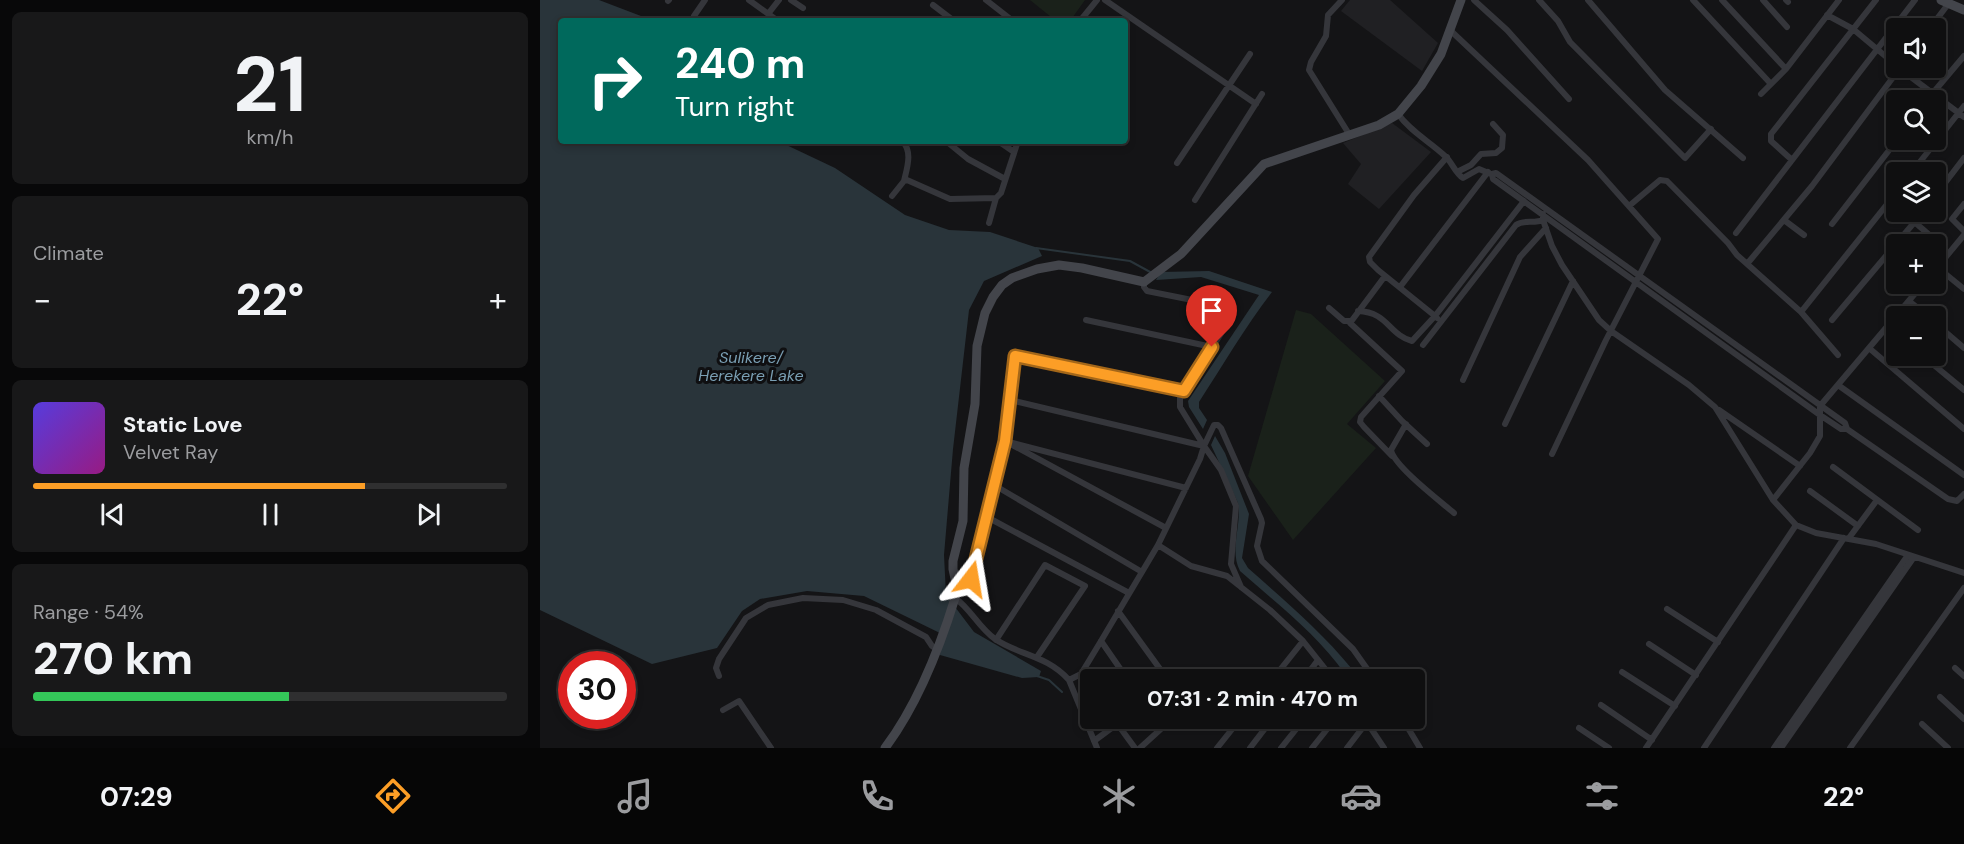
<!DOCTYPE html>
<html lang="en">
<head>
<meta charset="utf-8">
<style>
	body { margin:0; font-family:"DM Sans",sans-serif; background:#181819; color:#f1f3f6; height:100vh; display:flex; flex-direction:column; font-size:22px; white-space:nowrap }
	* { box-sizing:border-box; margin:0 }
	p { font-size:20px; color:#9b9c9f }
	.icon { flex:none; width:33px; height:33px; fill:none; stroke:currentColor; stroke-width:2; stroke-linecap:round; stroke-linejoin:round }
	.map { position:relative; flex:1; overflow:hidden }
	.side { display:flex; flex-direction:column; gap:12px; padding:12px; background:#080809; width:540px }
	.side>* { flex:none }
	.guide { position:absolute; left:18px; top:18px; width:570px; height:126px; border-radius:6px; box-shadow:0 3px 9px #0003,0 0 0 2px #2f2f30; background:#00695c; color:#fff; overflow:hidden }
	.controls { position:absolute; left:1346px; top:18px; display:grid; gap:12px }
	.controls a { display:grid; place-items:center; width:60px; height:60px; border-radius:6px; background:#0f0f10; box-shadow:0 3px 9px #0003,0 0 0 2px #2f2f30; font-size:30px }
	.speed { position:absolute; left:18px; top:651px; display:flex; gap:12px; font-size:30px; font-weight:700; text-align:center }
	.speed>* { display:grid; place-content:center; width:78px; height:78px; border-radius:50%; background:#0f0f10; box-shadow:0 3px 9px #0003,0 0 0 2px #2f2f30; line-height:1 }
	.speed .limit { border:9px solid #d22; background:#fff; color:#111 }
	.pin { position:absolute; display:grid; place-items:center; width:51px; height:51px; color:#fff; margin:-62px -26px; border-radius:50% 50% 50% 0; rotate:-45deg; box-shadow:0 0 6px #0007 }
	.pin .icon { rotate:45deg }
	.me { position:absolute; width:66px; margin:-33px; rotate:14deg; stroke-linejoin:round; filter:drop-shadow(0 0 4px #0008) }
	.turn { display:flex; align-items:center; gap:21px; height:126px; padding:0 18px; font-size:27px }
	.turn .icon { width:78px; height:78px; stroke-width:2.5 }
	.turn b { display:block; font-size:42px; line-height:51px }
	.big { font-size:45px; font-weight:700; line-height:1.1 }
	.side .tile { flex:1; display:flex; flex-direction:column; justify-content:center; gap:9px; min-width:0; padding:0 21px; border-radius:9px; background:#181819 }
	.side .dial { align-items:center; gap:0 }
	.dial b { font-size:78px; line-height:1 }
	.song { display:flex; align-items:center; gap:18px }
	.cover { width:72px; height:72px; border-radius:9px; background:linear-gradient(135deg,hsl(250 70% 55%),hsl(310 70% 35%)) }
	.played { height:6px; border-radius:3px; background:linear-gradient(90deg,#fc9e26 70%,#2f2f30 70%) }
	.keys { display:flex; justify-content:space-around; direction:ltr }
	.heat { display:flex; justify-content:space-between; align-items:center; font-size:33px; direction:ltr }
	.charge { height:9px; border-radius:4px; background:linear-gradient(90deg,#34c759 54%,#2f2f30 0) }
	.trip { position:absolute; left:540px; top:669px; width:345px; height:60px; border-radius:6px; background:#0f0f10; box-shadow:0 3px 9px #0003,0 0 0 2px #2f2f30; font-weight:700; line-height:60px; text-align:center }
	.menu { display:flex; height:96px; justify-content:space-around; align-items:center; background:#060606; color:#9b9c9f }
	.menu .icon { width:42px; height:42px }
	.menu .current { color:#fc9e26 }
	.menu b { font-size:27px; color:#f1f3f6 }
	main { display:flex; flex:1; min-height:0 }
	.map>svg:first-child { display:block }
</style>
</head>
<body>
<main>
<section class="side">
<div class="tile dial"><b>21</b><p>km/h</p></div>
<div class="tile"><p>Climate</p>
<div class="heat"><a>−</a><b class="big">22°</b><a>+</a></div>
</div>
<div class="tile">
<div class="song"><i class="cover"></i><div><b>Static Love</b><p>Velvet Ray</p></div></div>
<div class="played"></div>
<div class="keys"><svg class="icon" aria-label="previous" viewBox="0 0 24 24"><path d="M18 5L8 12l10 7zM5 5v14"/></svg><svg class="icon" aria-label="pause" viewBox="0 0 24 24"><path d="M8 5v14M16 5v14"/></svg><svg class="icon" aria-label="next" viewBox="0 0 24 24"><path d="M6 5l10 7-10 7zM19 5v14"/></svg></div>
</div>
<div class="tile"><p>Range · 54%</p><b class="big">270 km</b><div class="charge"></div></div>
</section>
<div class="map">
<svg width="1424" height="748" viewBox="0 0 1424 748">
	<rect width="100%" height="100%" fill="#141416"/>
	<path fill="#202023" d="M810,0H850L898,43L882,71L801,11Z
		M852,123L891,152L839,209L808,184L821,164L803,143Z"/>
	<path fill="#1a211a" d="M490,0H545L530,21H516Z
		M756,310L771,314L845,381L807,424L836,448L753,540L708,476Z"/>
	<path fill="#29343a" d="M0,0H59L114,21H21V141H238L295,168L365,215L409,230L450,232L498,248L502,256L444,281L429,310L413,449L404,555L406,595L434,632L501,671L499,677L482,678L400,655L402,634L324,596L267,591L220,599L202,611L177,648L112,664L0,610Z
		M669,271L732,292C705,327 683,365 659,402V408L667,420L663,429L649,407L648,401L719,295L661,277L616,280L621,272Z
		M675,436L685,453L709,514L702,558L708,568C744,600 781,631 812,669L805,674C777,634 736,603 700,571C689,550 702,526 698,503L671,445Z"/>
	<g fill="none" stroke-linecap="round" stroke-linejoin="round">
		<path stroke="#29343a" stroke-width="2" d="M496,248L590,261L612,273
			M497,676L509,680L522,692"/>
		<path stroke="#35363b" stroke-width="6" d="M209,0L238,21
			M251,0L263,8
			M446,0L473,21
			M565,0L716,104
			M802,0L788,15L786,36L771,62L769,70L809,134
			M934,0L967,30L1029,99
			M999,0L1018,21L1030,42L1145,158L1171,129
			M1048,0L1125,90L1203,158
			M1153,0L1231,84
			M1182,0L1246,69L1299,0
			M1223,0L1247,27
			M1246,0L1248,2
			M128,1L129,0
			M393,5L414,21
			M228,14L239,0
			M1287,15L1313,29L1356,65
			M154,16L165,0
			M540,21L557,0
			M1390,28L1409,3
			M911,31L1048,160L1118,239L1066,340L1012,454
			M1359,68L1424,117
			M1221,94L1246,69
			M1387,100L1424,56
			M858,114C871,132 889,141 905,156C912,162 915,173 923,178L939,169L951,174
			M362,141C373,151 367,168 364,181
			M406,141L428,159L465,179
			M458,141L474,152
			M907,157L874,195L829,257L830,262L838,270L895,316L984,201
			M1252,160L1231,141V134L1336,0
			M637,163L710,54
			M917,172L931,165L941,154L956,153L962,148L963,135L953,124
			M1372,172L1424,106
			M956,173L1305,423L1307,429H1301L1280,415L953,179L952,174Z
			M352,196L364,181L367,180L410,199L456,198L461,193L478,141
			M1395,196L1424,158
			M655,200L722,94
			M1424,204L1412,219L1424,231
			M1089,206L1120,180L1127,181L1188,243L1197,255L1261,312L1298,355
			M1363,212L1394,239
			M1003,214V220L1012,246L1022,265L1059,320L1071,331L1149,385L1175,407L1233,500L1256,525L1276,533L1336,544L1424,573
			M1244,220L1264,235
			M449,223L456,198
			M1292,224L1357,140
			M1196,233L1375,0
			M1207,264L1272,186L1360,68
			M1397,267L1424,289
			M1395,270L1424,235
			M845,276L810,323L862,371L821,417L820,422L824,427L852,456
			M860,287L948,172
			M1369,301L1388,316
			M789,308L804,321H810
			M818,311C848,312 849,335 872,341L895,316L897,318
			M1261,312L1356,193
			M546,320L672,347
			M1292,320L1383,212
			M1395,323L1424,348
			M1348,325L1356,332
			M883,345L976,225C984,219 994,224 1003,220
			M1329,348L1424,429
			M1383,356L1424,390
			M923,380L980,257L1006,228
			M1298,385L1424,475
			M644,391L475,356L465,441L646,488
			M839,396L862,421L887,444
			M470,400L664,446L681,470L696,506L691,564L701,587
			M1179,410L1260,466
			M866,424L851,450C854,466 900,501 914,513
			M965,424L1033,281
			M1307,429L1408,499L1417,501L1424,494
			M664,446L674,425H678L681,428L721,519L722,523L717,546L722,561L813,649L835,680
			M1293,467L1378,530
			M454,485L602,572
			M1270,491L1318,526
			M1233,500L1270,453L1280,436V406L1383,284
			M447,517L589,593
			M1309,538L1337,500
			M618,545L651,566L687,576L730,610L763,641L794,680
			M431,579L465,441L626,528
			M415,598C430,608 439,628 455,639C478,655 507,655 529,680L557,748
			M1127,609L1178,642
			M578,611L628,680
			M456,640L505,565L545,586L497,657
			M561,641L588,680
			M1109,644L1156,675
			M1415,668L1424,676
			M1082,672L1135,706
			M541,674L550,687
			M179,676L176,668L179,659L206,618L228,605L263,598L303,600L336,610L386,637L392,646L398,650
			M529,680L541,674L561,641L618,545L660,459L664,446L640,407V398L691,318V313L687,307L607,291L604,287V282
			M732,680L763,641
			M763,680L778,660
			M1400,697L1424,719
			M1061,705L1112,740
			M183,710L199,701L231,748
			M573,718L595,748
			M615,718L622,728
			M824,718L844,748
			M862,718L880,748
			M1382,724L1408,748
			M1039,728L1069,748
			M554,741L577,724
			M600,748L633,718
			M677,748L701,718
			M710,748L733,718
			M741,748L765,718
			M772,748L796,718
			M807,748L827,722
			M1106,748L1256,525
			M1164,748L1304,538
			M1234,748L1368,555
			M1241,748L1374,557
			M1310,748L1424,588"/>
		<path stroke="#43454b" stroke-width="9" d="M1401,0L1424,10
			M345,748C378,704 399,650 415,598L417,588L413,569V561L423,521L424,468L435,404L437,346L445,313L453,297L462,285L472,278L497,269L519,265L542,268L604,282L641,254L724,164L839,125L858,114L881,86L901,54L921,0"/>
	</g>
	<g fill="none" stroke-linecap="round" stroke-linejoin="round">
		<defs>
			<path id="route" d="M431,579L465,441L475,356L644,391L672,347"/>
		</defs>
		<use href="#route" stroke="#a46719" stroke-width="15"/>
		<use href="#route" stroke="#fc9e26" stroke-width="10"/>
	</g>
	<g text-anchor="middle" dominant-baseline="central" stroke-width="6" stroke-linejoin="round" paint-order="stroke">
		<g font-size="16" font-style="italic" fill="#7a9fb4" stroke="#0f0f11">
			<text x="211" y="357">Sulikere/<tspan x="211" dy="18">Herekere Lake</tspan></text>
		</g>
	</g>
</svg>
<div class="controls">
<a><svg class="icon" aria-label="sound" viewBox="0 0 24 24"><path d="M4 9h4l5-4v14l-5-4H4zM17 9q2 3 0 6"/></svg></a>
<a><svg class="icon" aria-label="search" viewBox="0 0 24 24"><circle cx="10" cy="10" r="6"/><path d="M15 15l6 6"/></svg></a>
<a><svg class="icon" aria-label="layers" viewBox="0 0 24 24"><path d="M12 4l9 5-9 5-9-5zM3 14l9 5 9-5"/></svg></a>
<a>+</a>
<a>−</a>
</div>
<div class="speed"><div class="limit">30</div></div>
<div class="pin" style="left:672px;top:347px;background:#d93025"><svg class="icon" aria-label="arrive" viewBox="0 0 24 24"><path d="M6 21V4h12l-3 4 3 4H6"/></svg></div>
<svg class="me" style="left:431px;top:579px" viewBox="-20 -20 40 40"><path d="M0-17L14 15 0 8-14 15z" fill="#fc9e26" stroke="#fff" stroke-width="4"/></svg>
<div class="trip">07:31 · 2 min · 470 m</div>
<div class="guide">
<div class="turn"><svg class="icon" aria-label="right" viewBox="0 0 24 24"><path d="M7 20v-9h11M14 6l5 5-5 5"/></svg><div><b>240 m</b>Turn right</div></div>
</div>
</div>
</main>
<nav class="menu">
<b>07:29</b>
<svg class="icon current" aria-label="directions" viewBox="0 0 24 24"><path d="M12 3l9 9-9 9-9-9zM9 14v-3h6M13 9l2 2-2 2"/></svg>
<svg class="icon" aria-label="music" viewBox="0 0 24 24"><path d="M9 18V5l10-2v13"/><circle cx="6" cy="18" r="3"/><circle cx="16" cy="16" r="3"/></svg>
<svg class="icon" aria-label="phone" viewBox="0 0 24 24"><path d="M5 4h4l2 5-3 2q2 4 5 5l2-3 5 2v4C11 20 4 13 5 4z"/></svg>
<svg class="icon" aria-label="climate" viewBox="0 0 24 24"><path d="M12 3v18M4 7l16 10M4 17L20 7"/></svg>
<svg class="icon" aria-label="car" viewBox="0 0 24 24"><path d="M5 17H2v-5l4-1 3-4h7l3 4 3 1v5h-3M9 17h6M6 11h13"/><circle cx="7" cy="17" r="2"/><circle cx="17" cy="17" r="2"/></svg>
<svg class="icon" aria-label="filters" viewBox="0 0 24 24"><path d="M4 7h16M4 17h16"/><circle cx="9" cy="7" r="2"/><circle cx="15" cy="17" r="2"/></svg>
<b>22°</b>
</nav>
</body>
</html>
